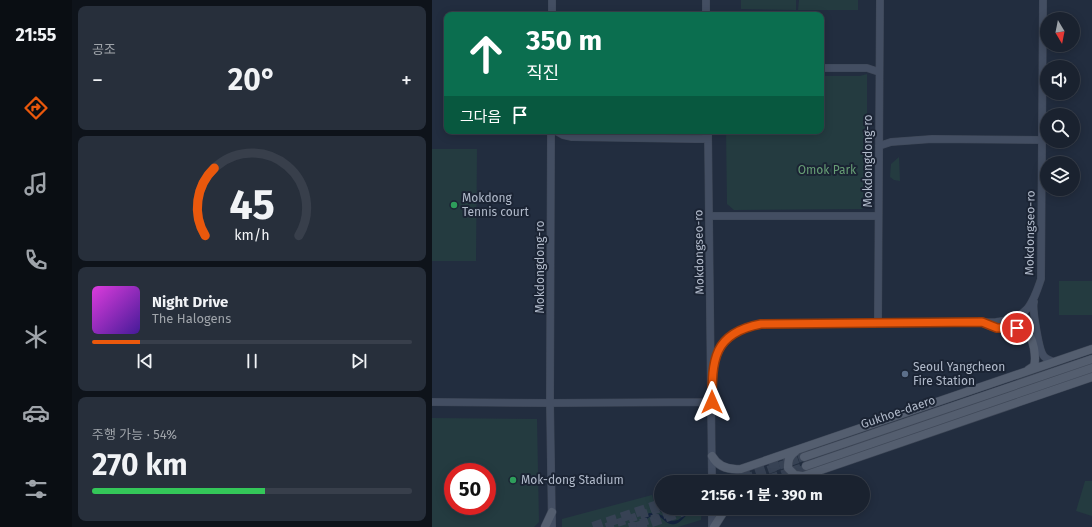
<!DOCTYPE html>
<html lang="ko">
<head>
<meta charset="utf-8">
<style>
	body { margin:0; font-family:"Fira Sans","Noto Sans KR",sans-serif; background:#272f3b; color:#f1f3f6; height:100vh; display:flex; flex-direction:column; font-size:15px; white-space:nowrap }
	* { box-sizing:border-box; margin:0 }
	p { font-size:13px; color:#9fa4aa }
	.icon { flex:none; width:22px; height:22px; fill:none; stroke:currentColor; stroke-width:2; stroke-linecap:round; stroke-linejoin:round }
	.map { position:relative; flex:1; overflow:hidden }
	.side { display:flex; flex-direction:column; gap:6px; padding:6px; background:#0e131a; width:360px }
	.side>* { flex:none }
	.hud { position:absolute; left:12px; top:12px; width:380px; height:122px; border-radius:8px; box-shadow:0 2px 10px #0003,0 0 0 1px #383f4b; background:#0b6e4f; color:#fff; overflow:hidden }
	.needle { width:26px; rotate:170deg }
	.fabs { position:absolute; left:608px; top:12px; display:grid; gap:8px }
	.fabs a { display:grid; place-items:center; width:40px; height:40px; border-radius:50%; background:#1a222f; box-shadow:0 2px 10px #0003,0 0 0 1px #383f4b; font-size:20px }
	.speed { position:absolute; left:12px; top:463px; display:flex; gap:8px; font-size:20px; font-weight:700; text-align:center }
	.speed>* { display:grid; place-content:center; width:52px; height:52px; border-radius:50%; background:#1a222f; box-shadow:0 2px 10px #0003,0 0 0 1px #383f4b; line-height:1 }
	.speed .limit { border:6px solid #d22; background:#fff; color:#111 }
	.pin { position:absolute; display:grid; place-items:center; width:34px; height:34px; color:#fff; margin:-17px; border:2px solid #fff; border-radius:50%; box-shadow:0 1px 4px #0007 }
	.me { position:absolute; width:44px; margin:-22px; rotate:0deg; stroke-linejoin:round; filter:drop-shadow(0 0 3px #0008) }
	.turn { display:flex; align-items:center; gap:14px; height:84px; padding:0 16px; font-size:18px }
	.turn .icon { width:52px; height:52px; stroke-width:2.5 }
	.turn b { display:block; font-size:28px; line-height:34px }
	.then { display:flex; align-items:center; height:38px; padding:0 16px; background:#0003; gap:8px; font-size:15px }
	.big { font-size:30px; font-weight:700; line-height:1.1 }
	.side .card { flex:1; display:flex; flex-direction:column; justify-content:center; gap:6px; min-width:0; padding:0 14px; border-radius:8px; background:#272f3b }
	.side .dial { align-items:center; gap:0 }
	.dial svg { height:104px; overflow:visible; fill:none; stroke:#383f4b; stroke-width:7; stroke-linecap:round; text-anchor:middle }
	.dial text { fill:#f1f3f6; stroke:none }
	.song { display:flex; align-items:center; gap:12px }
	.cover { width:48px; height:48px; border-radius:6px; background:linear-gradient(135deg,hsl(300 70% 55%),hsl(260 70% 35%)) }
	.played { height:4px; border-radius:2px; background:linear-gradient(90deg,#ea580c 15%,#383f4b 15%) }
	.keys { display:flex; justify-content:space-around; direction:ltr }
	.heat { display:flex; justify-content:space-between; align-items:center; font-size:22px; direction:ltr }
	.charge { height:6px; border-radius:3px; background:linear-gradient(90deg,#34c759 54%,#383f4b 0) }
	.trip { position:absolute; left:222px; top:475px; width:216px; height:40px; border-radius:20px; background:#1a222f; box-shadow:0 2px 10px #0003,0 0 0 1px #383f4b; font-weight:700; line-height:40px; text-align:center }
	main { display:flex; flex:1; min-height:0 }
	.dock { display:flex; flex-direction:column; width:72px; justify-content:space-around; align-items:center; background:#0a0e13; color:#9fa4aa }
	.dock .icon { width:28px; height:28px }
	.dock .active { color:#ea580c }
	.dock b { font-size:18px; color:#f1f3f6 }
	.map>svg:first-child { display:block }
</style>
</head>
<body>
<main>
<nav class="dock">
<b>21:55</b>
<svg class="icon active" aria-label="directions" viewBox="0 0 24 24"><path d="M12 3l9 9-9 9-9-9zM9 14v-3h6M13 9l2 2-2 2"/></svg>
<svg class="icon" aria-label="music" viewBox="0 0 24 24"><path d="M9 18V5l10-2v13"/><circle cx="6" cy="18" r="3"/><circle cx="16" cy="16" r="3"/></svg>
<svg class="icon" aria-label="phone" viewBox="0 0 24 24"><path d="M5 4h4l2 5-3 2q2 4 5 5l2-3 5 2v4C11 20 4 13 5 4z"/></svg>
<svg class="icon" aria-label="climate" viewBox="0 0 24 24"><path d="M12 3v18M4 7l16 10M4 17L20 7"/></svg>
<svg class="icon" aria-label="car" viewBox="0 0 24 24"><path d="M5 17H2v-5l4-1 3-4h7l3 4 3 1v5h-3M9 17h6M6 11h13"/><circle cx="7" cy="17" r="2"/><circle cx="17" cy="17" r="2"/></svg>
<svg class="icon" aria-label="filters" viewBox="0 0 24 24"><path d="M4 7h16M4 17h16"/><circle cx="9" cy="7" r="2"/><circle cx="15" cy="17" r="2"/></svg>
</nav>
<section class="side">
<div class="card"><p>공조</p>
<div class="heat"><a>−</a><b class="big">20°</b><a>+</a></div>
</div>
<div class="card dial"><svg viewBox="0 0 100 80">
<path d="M14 69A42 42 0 1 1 86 69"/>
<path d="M14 69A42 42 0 0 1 21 17" stroke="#ea580c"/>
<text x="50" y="56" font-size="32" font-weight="700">45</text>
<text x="50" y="72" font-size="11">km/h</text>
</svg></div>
<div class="card">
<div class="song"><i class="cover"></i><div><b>Night Drive</b><p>The Halogens</p></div></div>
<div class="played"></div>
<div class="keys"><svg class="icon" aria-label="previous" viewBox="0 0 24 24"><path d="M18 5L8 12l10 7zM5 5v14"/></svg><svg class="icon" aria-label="pause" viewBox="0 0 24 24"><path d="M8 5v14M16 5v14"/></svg><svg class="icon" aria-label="next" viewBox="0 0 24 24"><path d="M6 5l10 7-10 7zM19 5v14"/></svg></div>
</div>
<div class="card"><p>주행 가능 · 54%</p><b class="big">270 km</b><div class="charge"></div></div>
</section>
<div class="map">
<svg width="660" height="527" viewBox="0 0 660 527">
	<rect width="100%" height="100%" fill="#222d3f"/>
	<path fill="#243b40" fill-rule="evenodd" d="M309,0H364V10L309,9Z
		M367,0H426V10H366Z
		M435,74V205L430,209L302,210L295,204L294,131H389V76H428Z
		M0,149H45L44,261H0Z
		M467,157L468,181L462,180L458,177L459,164Z
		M627,281H660V315H627Z
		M0,418L105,419L107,522L102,527H0ZM21,472H55V506H21Z
		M653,481H660V516L644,511Z
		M220,495L224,508L237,518L245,516L255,508H270L269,520L246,527H130V519Z"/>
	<path fill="#14233e" d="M262,508L265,513L264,515L261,516L256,514C252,517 248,523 243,524C229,527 228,500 208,527H204L217,513L227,514L241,521L246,520Z"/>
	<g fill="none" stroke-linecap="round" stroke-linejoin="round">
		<path stroke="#374254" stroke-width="8" stroke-dasharray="8 4" stroke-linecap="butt" d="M302,482L372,457
			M327,482L374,466
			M174,527L229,508
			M197,527L252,508"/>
		<path stroke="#374254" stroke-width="10" stroke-dasharray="10 5" stroke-linecap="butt" d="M295,482L380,453
			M337,482L384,466
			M161,527L229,504
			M205,527L261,508"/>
		<defs>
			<path id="secondary" d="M274,0V15
				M120,15V0
				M389,68H435L447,72
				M119,131L118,403L120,527
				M124,131L131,135L140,137L263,139H271L275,136L276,132
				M276,131L280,482
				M447,146L459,142L500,139L610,140
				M278,216H446
				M602,302C600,309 607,349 611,355C613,359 618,360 622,362
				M446,323L448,0
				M280,373C286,342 299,330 329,324L564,322C595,318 600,306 609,279L611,0
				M0,402L118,403L280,402
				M280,527V508"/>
			<path id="primary" d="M549,322C555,324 561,328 567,328C586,330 597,323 602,348C603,354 604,360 602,366L596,370
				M364,451C357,456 356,460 356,468L363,475L370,476
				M280,456C286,467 297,470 309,469L660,349
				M372,457L660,359
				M374,466L660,368
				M354,482L660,377
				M113,527L120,512
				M282,527L294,508"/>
		</defs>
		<use href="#secondary" stroke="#3f4858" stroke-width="8"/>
		<use href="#primary" stroke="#3f4858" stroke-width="9"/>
		<use href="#secondary" stroke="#434e62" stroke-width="7"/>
		<use href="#primary" stroke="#545e6f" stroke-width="8"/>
	</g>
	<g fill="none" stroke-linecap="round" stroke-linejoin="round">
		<defs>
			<path id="route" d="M280,402C280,360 281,333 329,324L550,322L565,328H585"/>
		</defs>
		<use href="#route" stroke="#983908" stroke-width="10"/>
		<use href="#route" stroke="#ea580c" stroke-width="7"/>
	</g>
	<g fill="#2e9e5b" stroke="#1b2434" stroke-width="1.5">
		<circle cx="22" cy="205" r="4"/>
		<circle cx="81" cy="480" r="4"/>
	</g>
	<circle fill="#5c6f8a" stroke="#1b2434" stroke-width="1.5" cx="473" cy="374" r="4"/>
	<g text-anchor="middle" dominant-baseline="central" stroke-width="4" stroke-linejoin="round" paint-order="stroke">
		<g font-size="12" fill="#b1baca" stroke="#1b2434">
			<text transform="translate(436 161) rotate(-90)">Mokdongdong-ro</text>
			<text transform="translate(598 233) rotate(-89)">Mokdongseo-ro</text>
			<text transform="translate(267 252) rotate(-91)">Mokdongseo-ro</text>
			<text transform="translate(108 267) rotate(-90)">Mokdongdong-ro</text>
			<text transform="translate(466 412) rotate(-19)">Gukhoe-daero</text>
		</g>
		<g font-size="12" fill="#679d75" stroke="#1b2434">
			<text x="395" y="170">Omok Park</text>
		</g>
		<g font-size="12" fill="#b1baca" stroke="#1b2434" text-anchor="start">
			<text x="30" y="198">Mokdong<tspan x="30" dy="14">Tennis court</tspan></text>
			<text x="481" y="367">Seoul Yangcheon<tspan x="481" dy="14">Fire Station</tspan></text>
			<text x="89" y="480">Mok-dong Stadium</text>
		</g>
	</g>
</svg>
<div class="fabs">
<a><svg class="needle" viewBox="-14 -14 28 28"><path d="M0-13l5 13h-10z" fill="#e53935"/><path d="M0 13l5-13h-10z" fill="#9fa4aa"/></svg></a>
<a><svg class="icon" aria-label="sound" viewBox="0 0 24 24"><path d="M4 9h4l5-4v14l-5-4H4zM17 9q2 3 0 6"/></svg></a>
<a><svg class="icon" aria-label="search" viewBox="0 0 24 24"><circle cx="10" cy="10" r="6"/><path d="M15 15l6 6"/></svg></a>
<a><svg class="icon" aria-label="layers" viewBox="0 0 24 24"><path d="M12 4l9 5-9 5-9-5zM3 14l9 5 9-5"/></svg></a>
</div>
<div class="speed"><div class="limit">50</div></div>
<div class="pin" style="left:585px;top:328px;background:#d93025"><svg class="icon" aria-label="arrive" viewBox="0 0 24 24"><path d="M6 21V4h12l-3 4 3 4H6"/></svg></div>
<svg class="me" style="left:280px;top:402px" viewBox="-20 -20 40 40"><path d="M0-17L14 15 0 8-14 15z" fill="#ea580c" stroke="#fff" stroke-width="4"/></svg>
<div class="trip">21:56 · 1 분 · 390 m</div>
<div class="hud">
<div class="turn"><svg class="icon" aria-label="ahead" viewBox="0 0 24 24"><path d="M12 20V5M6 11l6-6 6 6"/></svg><div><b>350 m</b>직진</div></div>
<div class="then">그다음<svg class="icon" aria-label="arrive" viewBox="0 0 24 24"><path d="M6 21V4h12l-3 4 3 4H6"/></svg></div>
</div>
</div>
</main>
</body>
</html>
